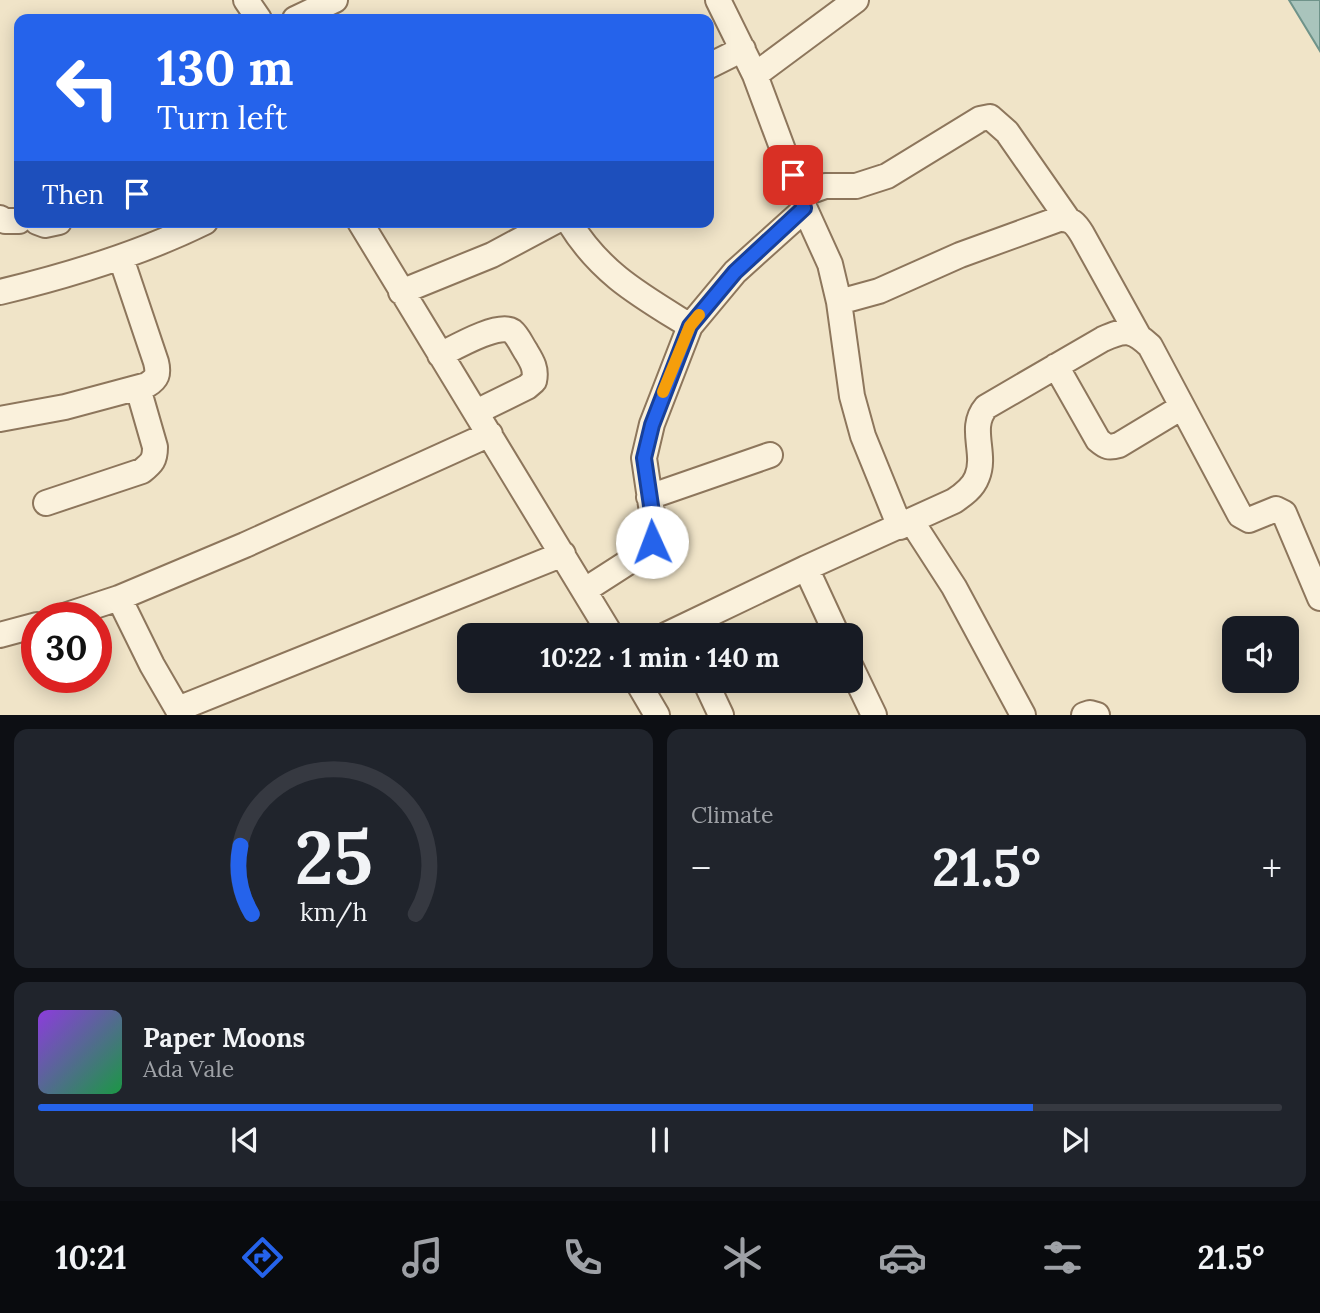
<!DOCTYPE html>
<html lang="en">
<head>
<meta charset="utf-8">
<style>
	body { margin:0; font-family:Lora,serif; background:#20242c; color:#f1f3f6; height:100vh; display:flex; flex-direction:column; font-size:26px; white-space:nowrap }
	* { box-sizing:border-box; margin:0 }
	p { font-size:23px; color:#9ea1a6 }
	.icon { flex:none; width:38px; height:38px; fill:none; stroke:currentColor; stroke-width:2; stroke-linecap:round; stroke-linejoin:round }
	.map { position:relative; height:715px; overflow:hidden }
	.details { display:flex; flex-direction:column; gap:14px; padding:14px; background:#0d0f14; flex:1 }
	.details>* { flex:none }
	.top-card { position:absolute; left:14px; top:14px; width:700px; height:214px; border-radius:14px; box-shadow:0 4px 18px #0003; background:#2563eb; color:#fff; overflow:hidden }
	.tools { position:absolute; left:1222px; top:616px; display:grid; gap:14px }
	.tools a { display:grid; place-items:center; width:77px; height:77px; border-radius:14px; background:#171b24; box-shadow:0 4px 18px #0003; font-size:35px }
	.speed { position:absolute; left:21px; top:602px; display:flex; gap:14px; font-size:35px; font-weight:700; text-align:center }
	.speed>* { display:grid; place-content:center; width:91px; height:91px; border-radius:50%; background:#171b24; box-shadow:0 4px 18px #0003; line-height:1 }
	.speed .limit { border:10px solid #d22; background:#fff; color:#111 }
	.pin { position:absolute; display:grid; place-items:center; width:60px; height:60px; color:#fff; margin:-30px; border-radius:14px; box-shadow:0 4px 10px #0006 }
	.me { position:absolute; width:77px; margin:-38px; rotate:358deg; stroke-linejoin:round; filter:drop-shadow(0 0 5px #0008) }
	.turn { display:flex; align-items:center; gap:24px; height:147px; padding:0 28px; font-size:32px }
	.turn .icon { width:91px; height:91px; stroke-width:2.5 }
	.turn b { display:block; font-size:49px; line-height:60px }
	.then { display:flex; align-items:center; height:66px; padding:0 28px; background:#0003; gap:14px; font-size:26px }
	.big { font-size:52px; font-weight:700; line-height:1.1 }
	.details .tile { flex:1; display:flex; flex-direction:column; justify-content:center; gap:10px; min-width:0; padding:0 24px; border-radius:14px; background:#20242c }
	.details .dial { align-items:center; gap:0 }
	.dial svg { height:182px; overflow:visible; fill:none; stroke:#363941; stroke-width:7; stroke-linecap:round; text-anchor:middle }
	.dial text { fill:#f1f3f6; stroke:none }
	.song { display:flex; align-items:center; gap:21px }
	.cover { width:84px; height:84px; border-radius:10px; background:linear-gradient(135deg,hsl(270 70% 55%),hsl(140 70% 35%)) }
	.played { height:7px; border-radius:4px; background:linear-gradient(90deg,#2563eb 80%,#363941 80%) }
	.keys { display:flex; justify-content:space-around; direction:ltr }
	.heat { display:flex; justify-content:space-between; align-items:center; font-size:38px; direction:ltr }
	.details .tiles { flex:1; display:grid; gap:14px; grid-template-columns:1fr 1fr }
	.tile:last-child { grid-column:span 2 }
	.trip { position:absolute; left:457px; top:623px; width:406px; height:70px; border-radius:14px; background:#171b24; box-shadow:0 4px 18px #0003; font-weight:700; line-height:70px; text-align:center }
	.tab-bar { display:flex; height:112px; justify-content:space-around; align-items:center; background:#090b0e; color:#9ea1a6 }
	.tab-bar .icon { width:49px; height:49px }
	.tab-bar .active { color:#2563eb }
	.tab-bar b { font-size:32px; color:#f1f3f6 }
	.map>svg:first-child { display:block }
</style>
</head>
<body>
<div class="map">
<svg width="1320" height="715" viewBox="0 0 1320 715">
	<rect width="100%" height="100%" fill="#f0e4c8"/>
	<path fill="#a9c4bc" stroke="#6f938a" stroke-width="2" d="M1289,0H1320V51Z"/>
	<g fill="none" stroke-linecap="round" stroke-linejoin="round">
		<defs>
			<path id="minor" d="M246,0L259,19
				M718,0L755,75L805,209L830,264L839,302L852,396L863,436L900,527
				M295,19L335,0
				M709,66L743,49
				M755,75L856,0
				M800,195L825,186H856L887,176L980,119L990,117L1007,132L1067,218
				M0,218L5,221H19
				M37,222L45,225L59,222
				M360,222L611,635
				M569,222C601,274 640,295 690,326
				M0,292C71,275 140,254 205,222
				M401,292L492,255L554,222
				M839,302L879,291L960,255L1059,219C1071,218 1076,224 1082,234L1138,335
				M440,355C454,348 499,322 512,331C518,336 521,344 525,350C531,360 537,368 534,381L527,387L476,412
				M1056,366L1098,440C1106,447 1109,448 1119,445L1182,407
				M0,419L65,407L147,385C157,379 159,374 156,362L121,258
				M649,497L770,455
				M46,503L142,471C152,463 155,460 155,447L138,388
				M912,522L954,587L1023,715
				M585,590L641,554L652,543L654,526L644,458L652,424L690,326L735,272L805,209
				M58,618L119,598
				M0,635L37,625
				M666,635L806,568
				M837,635L806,568L954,501C963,495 973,488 977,477C987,453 968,428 986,407L1103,339C1125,329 1132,329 1150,346L1240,515L1249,520L1276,509L1284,513L1320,598
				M850,665L874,715
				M637,681L657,715
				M705,681L721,715
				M178,709L563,554
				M181,715L152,665L119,598L245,545L490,434
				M1084,715L1090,713L1097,715"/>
		</defs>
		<use href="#minor" stroke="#8d765c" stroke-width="28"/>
		<use href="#minor" stroke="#faf1dc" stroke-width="24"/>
	</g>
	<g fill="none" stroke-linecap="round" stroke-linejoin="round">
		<defs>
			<path id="route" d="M652,542L654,526L644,458L652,425L690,326L735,272L804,208L793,175"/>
		</defs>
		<use href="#route" stroke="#184099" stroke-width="18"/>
		<use href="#route" stroke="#2563eb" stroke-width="12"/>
		<path stroke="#f59e0b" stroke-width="12" d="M663,392L690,326L699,315"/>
	</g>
</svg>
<div class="tools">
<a><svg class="icon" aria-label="sound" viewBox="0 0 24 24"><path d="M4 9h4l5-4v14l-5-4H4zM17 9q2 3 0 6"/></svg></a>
</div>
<div class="speed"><div class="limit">30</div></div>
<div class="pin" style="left:793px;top:175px;background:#d93025"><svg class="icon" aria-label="arrive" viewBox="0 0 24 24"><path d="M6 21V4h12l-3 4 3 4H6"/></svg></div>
<svg class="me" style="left:652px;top:542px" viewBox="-20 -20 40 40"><circle r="19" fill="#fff"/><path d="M0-13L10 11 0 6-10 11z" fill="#2563eb"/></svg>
<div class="trip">10:22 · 1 min · 140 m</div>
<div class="top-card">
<div class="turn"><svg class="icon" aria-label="left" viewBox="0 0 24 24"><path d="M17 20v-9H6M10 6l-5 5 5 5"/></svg><div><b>130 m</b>Turn left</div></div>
<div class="then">Then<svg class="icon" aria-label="arrive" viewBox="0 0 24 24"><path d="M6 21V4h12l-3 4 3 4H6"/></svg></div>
</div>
</div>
<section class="details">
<div class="tiles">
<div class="tile dial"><svg viewBox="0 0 100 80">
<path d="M14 69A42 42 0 1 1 86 69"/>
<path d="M14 69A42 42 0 0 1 9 39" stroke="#2563eb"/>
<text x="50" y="56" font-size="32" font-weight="700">25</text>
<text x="50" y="72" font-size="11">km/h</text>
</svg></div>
<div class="tile"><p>Climate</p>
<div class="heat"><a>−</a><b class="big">21.5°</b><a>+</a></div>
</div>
<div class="tile">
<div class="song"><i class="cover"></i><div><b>Paper Moons</b><p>Ada Vale</p></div></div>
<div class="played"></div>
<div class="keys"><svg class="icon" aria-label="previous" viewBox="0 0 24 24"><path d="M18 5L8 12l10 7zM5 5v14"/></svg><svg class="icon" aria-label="pause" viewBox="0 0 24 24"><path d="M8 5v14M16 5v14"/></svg><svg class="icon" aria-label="next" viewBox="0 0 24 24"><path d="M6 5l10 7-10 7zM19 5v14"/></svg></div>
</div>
</div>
</section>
<nav class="tab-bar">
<b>10:21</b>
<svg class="icon active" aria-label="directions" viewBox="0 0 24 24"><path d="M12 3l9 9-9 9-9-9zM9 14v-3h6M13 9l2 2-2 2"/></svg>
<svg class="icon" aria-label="music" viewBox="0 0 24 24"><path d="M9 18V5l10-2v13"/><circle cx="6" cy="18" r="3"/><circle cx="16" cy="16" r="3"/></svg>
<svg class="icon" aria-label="phone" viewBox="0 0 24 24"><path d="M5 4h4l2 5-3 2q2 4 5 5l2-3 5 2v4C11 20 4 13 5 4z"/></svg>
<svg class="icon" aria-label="climate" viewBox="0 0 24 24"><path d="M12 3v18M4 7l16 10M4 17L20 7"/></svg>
<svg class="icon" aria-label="car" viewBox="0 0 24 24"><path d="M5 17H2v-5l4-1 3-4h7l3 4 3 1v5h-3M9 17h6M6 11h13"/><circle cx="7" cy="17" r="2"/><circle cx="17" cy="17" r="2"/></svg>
<svg class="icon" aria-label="filters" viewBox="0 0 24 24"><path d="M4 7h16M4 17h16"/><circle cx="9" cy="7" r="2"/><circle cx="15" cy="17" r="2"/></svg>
<b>21.5°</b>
</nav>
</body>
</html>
